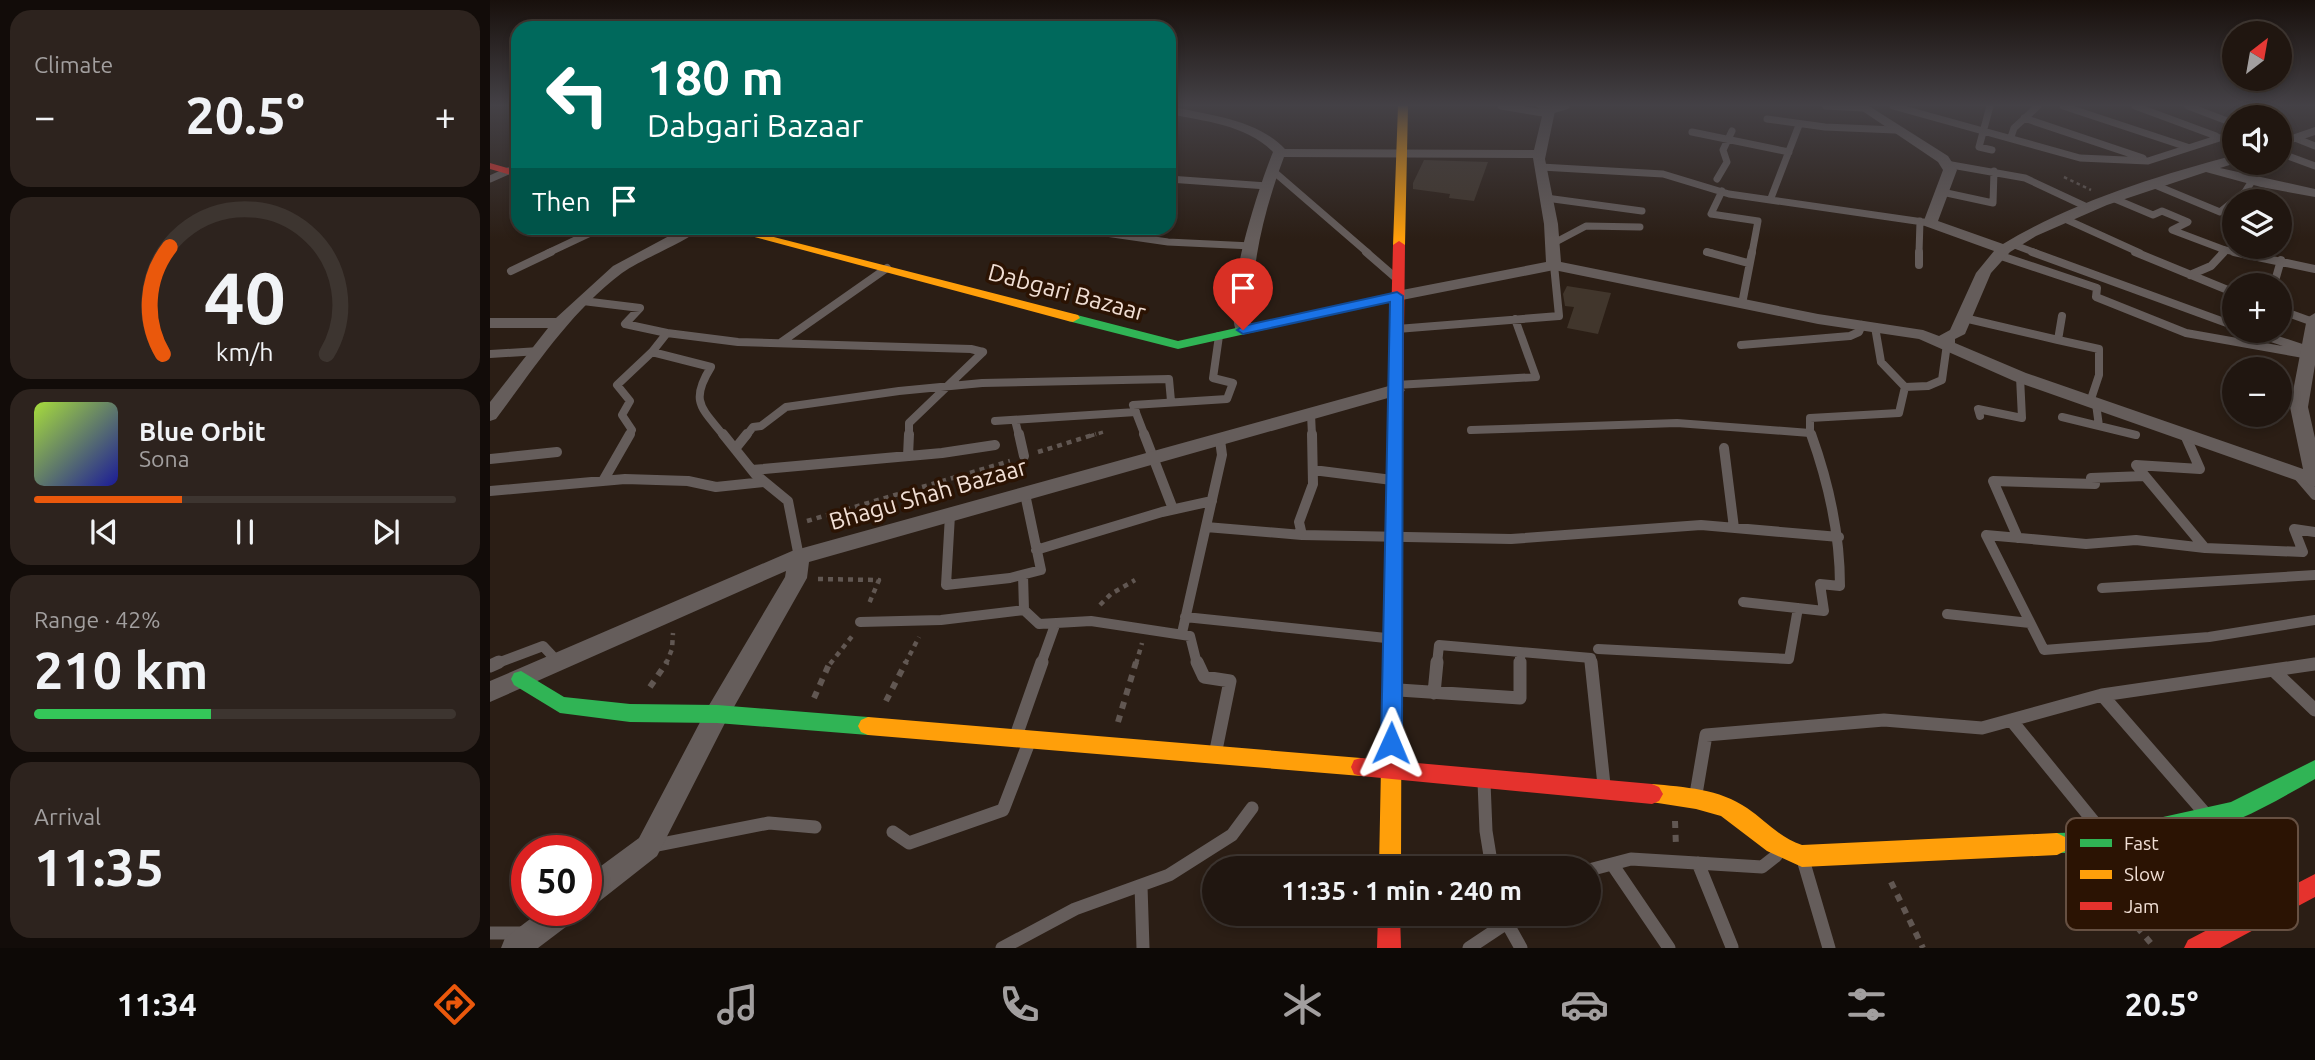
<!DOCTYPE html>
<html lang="en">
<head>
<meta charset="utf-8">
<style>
	body { margin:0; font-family:Ubuntu,sans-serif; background:#2d231e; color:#f1f3f6; height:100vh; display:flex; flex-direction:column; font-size:26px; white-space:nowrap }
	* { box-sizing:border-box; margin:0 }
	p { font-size:23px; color:#a29f9f }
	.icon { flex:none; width:38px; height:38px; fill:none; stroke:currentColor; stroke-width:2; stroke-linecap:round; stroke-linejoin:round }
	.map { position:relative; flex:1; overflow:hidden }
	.sheet { display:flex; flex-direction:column; gap:10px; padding:10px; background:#120c09; width:490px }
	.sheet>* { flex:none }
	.banner { position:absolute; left:21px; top:21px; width:665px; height:214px; border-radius:21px; box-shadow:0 4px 10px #0003,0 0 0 2px #3d3530; background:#00695c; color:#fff; overflow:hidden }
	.needle { width:46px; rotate:31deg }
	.controls { position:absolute; left:1732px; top:21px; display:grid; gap:14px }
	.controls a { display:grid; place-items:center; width:70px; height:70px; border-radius:50%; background:#201610; box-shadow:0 4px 10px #0003,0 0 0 2px #3d3530; font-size:35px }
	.speed { position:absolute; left:21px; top:835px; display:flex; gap:14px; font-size:35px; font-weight:700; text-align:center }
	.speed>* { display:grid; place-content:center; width:91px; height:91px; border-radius:50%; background:#201610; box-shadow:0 4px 10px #0003,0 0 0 2px #3d3530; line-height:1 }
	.speed .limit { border:10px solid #d22; background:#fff; color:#111 }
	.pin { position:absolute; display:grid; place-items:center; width:60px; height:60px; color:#fff; margin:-72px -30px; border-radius:50% 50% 50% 0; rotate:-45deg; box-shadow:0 0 7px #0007 }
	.pin .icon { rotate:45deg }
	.me { position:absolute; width:77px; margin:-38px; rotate:1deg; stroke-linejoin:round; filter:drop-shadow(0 0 5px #0008) }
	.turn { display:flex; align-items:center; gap:24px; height:147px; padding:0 21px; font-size:32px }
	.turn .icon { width:91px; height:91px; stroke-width:2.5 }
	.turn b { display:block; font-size:49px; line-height:60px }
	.then { display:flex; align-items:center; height:66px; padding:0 21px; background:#0003; gap:14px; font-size:26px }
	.big { font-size:52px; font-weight:700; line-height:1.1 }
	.sheet .widget { flex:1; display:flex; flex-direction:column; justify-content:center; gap:10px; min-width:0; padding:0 24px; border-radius:21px; background:#2d231e }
	.sheet .dial { align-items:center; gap:0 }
	.dial svg { height:182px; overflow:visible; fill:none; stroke:#3d3530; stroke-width:7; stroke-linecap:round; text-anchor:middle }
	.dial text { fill:#f1f3f6; stroke:none }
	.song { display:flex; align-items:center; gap:21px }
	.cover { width:84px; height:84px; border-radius:10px; background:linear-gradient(135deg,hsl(80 70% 55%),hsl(240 70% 35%)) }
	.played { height:7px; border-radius:4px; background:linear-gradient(90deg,#ea580c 35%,#3d3530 35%) }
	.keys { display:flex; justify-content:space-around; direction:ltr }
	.heat { display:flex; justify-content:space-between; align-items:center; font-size:38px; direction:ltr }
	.charge { height:10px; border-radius:5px; background:linear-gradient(90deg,#34c759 42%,#3d3530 0) }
	.trip { position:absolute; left:712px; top:856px; width:399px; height:70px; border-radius:35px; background:#201610; box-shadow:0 4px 10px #0003,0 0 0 2px #3d3530; font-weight:700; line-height:70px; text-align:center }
	.tabs { display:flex; height:112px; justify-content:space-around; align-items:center; background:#0d0906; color:#a29f9f }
	.tabs .icon { width:49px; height:49px }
	.tabs .on { color:#ea580c }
	.tabs b { font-size:32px; color:#f1f3f6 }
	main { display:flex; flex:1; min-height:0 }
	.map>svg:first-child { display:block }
</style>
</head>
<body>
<main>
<section class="sheet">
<div class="widget"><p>Climate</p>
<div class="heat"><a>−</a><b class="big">20.5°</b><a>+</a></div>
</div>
<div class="widget dial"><svg viewBox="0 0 100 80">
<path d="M14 69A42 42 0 1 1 86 69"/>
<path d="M14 69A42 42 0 0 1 17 22" stroke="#ea580c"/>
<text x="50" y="56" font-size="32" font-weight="700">40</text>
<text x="50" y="72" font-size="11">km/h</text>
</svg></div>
<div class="widget">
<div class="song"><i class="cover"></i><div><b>Blue Orbit</b><p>Sona</p></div></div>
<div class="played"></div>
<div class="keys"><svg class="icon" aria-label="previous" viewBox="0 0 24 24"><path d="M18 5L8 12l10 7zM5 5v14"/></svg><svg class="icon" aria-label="pause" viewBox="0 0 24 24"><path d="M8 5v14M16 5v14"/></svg><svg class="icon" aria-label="next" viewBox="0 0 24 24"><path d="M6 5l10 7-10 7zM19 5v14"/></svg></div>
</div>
<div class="widget"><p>Range · 42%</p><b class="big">210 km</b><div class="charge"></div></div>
<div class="widget"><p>Arrival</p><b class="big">11:35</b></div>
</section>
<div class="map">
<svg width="1825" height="948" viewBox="0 0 1825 948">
	<rect width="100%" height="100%" fill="#2b1e15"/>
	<path fill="#41362c" d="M934,160L998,162L984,201L959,198L960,194L923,189V183Z
		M1077,286L1121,293L1108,334L1077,328L1084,307L1075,306L1073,294Z"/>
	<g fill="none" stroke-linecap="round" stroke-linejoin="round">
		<path stroke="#615752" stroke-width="2.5" stroke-dasharray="3.5 3.5" stroke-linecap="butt" d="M1574,177L1601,190"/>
		<path stroke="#615752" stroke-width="3.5" stroke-dasharray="4.5 4.5" stroke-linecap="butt" d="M600,436L617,431"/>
		<path stroke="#615752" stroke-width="4.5" stroke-dasharray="5 5" stroke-linecap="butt" d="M548,452L606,434
			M317,521L520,461
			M328,579L389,580L378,606
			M610,605L621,594L645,580
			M176,664L182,649L183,633
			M340,664L363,635
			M415,664L429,637
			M646,664L652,643"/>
		<path stroke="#615752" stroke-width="6" stroke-dasharray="7 7" stroke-linecap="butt" d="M160,687L177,662
			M324,698L340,662
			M396,701L416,662
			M628,722L646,662
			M1185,821L1186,847
			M1605,871L1624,900L1665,948
			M1401,882L1433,948"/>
		<path stroke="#655d5b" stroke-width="7" d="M1011,106L1059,114
			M1336,106L1373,108
			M1403,106L1590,158L1658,161L1745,133
			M1500,106L1489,147L1502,150
			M1573,106L1697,147
			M1645,106L1726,136
			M1698,106L1745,124
			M1059,111L1076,106
			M1534,118L1653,158
			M1277,119L1335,127L1405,130
			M1202,132L1299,152
			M1521,137L1524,128L1548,106
			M1805,138L1825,146
			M1790,153L1825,166
			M1456,164L1535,178L1599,208
			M1051,167L1173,174L1239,194L1440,223
			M782,170L878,253
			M0,179L18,171
			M679,179L777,186
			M1227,179L1237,162L1233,150L1242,131
			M1665,185L1730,212L1755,192L1762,181
			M1232,191L1221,214L1268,221L1262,253
			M1452,192L1503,203L1504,171
			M1056,198L1152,211
			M1281,198L1309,125
			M1625,199L1663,215L1672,211L1698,222L1682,230L1735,250L1753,253
			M1573,218L1650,253
			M581,228L678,242L762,246
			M1062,244L1096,226L1150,227
			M1522,244L1546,253
			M1217,252L1222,253
			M58,253L111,228
			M1429,253L1430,221
			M1732,253L1735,250"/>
		<path stroke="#655d5b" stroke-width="8" d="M876,252L906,278
			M1217,252L1258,263
			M1542,252L1745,326
			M1645,252L1745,293
			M1744,252L1825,269
			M1508,255L1607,288L1606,297L1696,333L1825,356
			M1429,265V252
			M21,271L61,252
			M1700,275L1721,266L1734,252
			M1779,285L1785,281L1791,260
			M93,301L150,308L135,324L177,333L162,352L221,367C199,402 212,408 234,436
			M1252,304L1262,252
			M1790,310L1823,322
			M1474,318L1568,340L1572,316
			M1385,327L1391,362L1415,387
			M907,329L1069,316L1064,265
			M1760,331L1815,349
			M177,333L248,342L481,349L493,352
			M1568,340L1609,349V375L1600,402
			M290,343L397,268
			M1251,345L1360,336L1369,332L1372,325
			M0,354L49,351
			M906,385L1046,377L1025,319
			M1606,404L1609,426
			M821,414L822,436
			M1490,416L1488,409L1532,418L1530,377
			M1572,417L1646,435
			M525,420L529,436
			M505,421L646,412
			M981,430L1187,423L1320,433V418L1409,413L1415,387L1438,386L1452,380L1457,344
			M1320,433L1321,436
			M139,436L142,430L132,415L140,401L127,385L162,352
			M256,436L263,427L271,426L296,407L409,391L492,383L679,379L681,401
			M419,436V423L493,352
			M655,436L643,405L737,399L743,383L723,378L729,336"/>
		<path stroke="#655d5b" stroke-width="10" d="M233,434L265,474L298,501L309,557
			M529,434L534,456
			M654,434L683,509
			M1234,448L1244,528
			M245,449L257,434
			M418,456L419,434
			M0,459L67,452
			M262,470L452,453L505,445
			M823,470L902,480
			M1807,474L1825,495
			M1655,476L1715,548
			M113,481L140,434
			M0,491L135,479L198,481L226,487L274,482
			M460,515L456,585L520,578L551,570L535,494
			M716,527L812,535L1021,539L1211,525L1349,537
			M1825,532L1804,529L1813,552L1715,548L1646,540L1596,544L1496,535L1554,650L1719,637L1825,620
			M812,535L809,522L823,484L822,434
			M1528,538L1503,481L1605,484L1601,478L1655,476L1646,465L1710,469L1695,435
			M546,550L672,512L722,501
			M533,575L534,610
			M1612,588L1825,575
			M1253,602L1334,611L1330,584L1350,586C1350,533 1339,484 1321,434
			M1457,614L1540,623
			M695,617L896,638
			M370,622L451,620L534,610L549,624L601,621L700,636L707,664
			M692,633L732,455L730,440
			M1108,649L1299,659L1308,608
			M1030,652V664
			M5,664L53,646L68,662
			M551,664L565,625
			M947,664L949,645L1101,658L1102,664"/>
		<path stroke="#655d5b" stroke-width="13" d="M707,662L714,677L740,681L726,750
			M1101,662L1114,785
			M0,666L9,662
			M1783,670L1825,710
			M909,690L1030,698V662
			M944,693L947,662
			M1521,720L1613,833
			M527,733L552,662
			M994,782L996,831L1002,868
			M1206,794L1216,735L1394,720L1492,728L1612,695
			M1713,811L1612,695L1825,664
			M403,832L419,843L513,810L538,745
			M162,846L279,823L325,827
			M1208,863L1242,947
			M1314,863L1339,948
			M1122,864L1179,948
			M1099,870L1141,859L1272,867L1286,856
			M651,886L653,948
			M1012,914L1031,948
			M0,933H34
			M512,948L585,909L679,875L742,835L762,808
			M979,948L1030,914"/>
		<path fill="#655d5b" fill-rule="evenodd" d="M679,106C718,115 767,119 795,149L1044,150L1053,112L1046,106H1060L1065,111L1055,159L1068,224L1071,262L1328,314L1433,330L1449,336L1460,330L1486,273L1504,251L1435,226L1433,223L1453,170L1448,162L1365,106H1379L1458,156L1467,170L1448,221L1513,244C1583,202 1666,176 1745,155L1746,163L1730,168L1825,189V197L1771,187L1716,172L1617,205L1546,236L1520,252L1501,273L1475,334L1465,339V343L1536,373L1813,469L1800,407L1817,318L1825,313V365L1818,407L1825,438V487L1524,381L1429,339L1328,324L1064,270L907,301L901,299L899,296L901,293L907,291L1056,262L1054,224L1043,158L794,157C773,213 760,270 761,330L753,335L747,333C731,301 769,186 783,152C757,125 714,121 679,114Z
			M1825,127V135L1790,147V139Z
			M194,228H211C197,242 153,258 132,273C80,312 45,367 6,419L0,421V402L58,328H0V318H66L123,266Z
			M906,384L915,390L912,394L319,562L317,578L236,721L167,856L106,904L96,908V877L149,838L218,707L295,577L296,571L0,702V681L302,551Z
			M52,910H89L85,920L48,948H11L15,938Z"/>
		<path fill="#30b455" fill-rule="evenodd" d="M907,292L913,296L912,299L688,349L578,321L576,318L583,314L688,341Z
			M31,671L74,697L140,704L227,705L378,717L385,720L388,726L385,732L378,735L227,723L140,722L70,713L24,685L21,679L24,673Z
			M1825,760V779C1800,793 1775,808 1749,819C1721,830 1583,861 1559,851L1556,844L1559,837L1567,833L1605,832L1741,802Z"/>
		<path fill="#ff9f0a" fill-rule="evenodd" d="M908,106H918L915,245L909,249L903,245Z
			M231,228H249L588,315L590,318L583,322L578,321Z
			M904,509L910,511L912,515L911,868H889L896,515L898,511Z
			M378,717L871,758L878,760L881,767L878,774L871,776L378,735L371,732L368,726L371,720Z
			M1162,784C1194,787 1230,789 1257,808C1276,821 1290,838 1312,845L1567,833L1575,837L1578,844L1575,851L1567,855L1312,867L1277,851L1231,816L1206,809L1155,801L1151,794L1155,787Z"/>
		<path fill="#e5322d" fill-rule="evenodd" d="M0,163L28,171V177L0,169Z
			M909,241L915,245L912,515L910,519H898L896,515L903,245Z
			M871,758L1162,784L1169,787L1173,794L1169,801L1162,804L871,776L864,774L861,767L864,760Z
			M1825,874V897L1730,948H1694L1698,940Z
			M888,914H910L911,948H887Z"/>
	</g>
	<linearGradient id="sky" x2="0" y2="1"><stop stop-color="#18100c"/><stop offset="0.44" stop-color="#444146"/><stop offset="1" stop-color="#444146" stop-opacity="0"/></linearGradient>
	<rect width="1825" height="239" fill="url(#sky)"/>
	<path fill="#1a73e8" stroke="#114b97" stroke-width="2" d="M907,292L913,296L912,743L909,749L901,752L894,749L891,743L900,302L753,334L747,330L753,326Z"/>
	<g text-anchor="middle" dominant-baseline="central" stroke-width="7" stroke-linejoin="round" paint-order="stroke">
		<g font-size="24" fill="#f0ded4" stroke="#2b1303">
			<text transform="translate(577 292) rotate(15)">Dabgari Bazaar</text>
			<text transform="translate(438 494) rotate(-16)">Bhagu Shah Bazaar</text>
		</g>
	</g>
	<rect x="1576" y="818" width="232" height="112" rx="10" fill="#2b1303" stroke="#665042" stroke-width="2"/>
	<rect x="1590" y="839" width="32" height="8" fill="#30b455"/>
	<rect x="1590" y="870" width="32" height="9" fill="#ff9f0a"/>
	<rect x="1590" y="902" width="32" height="8" fill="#e5322d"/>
	<g font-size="19" fill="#f0ded4">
		<text x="1634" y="850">Fast</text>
		<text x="1634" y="881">Slow</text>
		<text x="1634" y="913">Jam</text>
	</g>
</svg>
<div class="controls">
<a><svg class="needle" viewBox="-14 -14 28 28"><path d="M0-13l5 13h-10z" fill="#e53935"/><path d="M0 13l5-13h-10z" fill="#a29f9f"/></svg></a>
<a><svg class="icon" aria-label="sound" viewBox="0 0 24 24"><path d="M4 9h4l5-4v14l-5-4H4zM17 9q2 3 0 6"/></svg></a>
<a><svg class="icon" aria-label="layers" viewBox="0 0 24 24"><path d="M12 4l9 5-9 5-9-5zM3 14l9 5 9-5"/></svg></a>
<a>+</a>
<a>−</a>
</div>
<div class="speed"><div class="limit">50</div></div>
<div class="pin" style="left:753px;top:330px;background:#d93025"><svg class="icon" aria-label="arrive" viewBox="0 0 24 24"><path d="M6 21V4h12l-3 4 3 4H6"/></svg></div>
<svg class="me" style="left:901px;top:743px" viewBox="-20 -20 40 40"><path d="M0-17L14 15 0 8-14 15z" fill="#1a73e8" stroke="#fff" stroke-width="4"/></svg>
<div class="trip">11:35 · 1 min · 240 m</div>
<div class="banner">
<div class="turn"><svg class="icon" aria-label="left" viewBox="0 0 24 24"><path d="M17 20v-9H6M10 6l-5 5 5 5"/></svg><div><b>180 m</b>Dabgari Bazaar</div></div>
<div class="then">Then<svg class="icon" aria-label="arrive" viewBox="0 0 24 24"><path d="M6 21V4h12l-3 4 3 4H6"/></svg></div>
</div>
</div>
</main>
<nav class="tabs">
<b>11:34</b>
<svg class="icon on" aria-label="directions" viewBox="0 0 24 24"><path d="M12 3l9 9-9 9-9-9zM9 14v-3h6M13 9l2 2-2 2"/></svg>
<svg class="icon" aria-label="music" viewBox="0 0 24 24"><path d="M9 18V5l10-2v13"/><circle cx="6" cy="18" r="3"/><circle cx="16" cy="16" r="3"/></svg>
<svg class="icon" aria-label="phone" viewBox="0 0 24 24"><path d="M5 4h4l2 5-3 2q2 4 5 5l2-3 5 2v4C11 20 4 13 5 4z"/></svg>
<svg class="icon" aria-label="climate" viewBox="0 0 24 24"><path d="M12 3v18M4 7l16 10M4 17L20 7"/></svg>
<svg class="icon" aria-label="car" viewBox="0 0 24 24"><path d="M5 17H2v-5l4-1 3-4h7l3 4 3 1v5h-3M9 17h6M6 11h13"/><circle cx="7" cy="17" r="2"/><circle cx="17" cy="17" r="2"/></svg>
<svg class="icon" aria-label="filters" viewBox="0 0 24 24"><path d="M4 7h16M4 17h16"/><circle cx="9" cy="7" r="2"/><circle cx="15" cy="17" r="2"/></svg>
<b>20.5°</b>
</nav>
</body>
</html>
